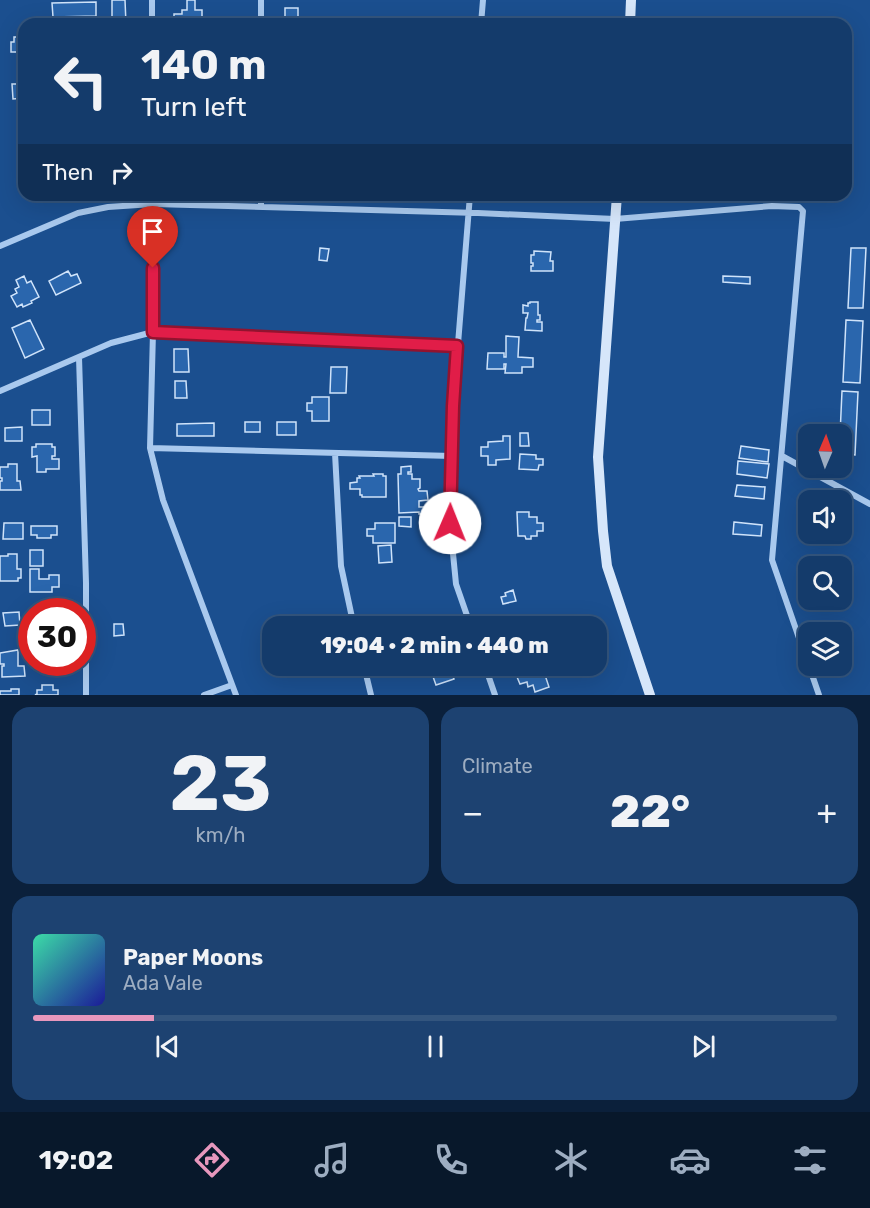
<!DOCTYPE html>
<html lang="en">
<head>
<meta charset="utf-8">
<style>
	body { margin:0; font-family:Rubik,sans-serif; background:#1d4271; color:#f1f3f6; height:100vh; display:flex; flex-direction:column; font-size:22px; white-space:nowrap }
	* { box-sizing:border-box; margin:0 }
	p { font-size:20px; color:#9dadc1 }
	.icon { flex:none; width:33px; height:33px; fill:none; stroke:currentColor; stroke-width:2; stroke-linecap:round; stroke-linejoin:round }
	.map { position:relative; height:695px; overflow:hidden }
	.sheet { display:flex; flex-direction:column; gap:12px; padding:12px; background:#0b203b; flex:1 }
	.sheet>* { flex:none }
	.top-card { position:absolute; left:18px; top:18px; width:834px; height:183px; border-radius:18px; box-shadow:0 6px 24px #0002,0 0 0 2px #33557e; background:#143b6b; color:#f1f3f6; overflow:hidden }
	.needle { width:39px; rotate:2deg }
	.buttons { position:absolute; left:798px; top:424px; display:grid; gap:12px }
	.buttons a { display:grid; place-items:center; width:54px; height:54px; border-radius:12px; background:#143b6b; box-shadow:0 6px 24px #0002,0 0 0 2px #33557e; font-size:30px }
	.speed { position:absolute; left:18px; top:598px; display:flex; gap:12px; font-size:30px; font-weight:700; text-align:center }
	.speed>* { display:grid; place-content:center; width:78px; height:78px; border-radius:50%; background:#143b6b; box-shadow:0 6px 24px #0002,0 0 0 2px #33557e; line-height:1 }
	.speed .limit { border:9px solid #d22; background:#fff; color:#111 }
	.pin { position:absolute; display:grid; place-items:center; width:51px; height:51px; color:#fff; margin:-62px -26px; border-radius:50% 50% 50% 0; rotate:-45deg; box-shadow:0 0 6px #0007 }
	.pin .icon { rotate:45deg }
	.me { position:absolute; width:66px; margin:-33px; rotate:1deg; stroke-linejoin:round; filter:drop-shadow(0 0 4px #0008) }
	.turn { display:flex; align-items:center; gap:21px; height:126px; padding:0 24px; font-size:27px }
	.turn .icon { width:78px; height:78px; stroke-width:2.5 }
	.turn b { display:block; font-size:42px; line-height:51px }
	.then { display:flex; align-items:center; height:57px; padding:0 24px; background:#0003; gap:12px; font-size:22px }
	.big { font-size:45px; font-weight:800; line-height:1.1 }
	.sheet .card { flex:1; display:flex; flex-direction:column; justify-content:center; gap:9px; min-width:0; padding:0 21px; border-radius:18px; background:#1d4271 }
	.sheet .dial { align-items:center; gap:0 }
	.dial b { font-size:78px; line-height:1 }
	.song { display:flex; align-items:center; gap:18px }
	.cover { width:72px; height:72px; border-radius:9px; background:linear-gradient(135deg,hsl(160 70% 55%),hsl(240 70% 35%)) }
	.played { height:6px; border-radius:3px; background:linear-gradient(90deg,#e797bd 15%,#33557e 15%) }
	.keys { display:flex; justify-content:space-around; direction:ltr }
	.heat { display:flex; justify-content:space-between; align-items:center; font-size:33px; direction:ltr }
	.sheet .tiles { flex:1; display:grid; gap:12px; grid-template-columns:1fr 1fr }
	.card:last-child { grid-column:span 2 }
	.trip { position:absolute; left:262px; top:616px; width:345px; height:60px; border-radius:18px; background:#143b6b; box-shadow:0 6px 24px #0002,0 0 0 2px #33557e; font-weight:800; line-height:60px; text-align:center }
	.tabs { display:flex; height:96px; justify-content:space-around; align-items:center; background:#08182b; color:#9dadc1 }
	.tabs .icon { width:42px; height:42px }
	.tabs .on { color:#e797bd }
	.tabs b { font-size:27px; color:#f1f3f6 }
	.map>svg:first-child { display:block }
</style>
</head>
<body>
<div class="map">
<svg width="870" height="695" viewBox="0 0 870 695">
	<rect width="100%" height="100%" fill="#1b4f8f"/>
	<path fill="#2a66ad" stroke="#cfe3fa" stroke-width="1.5" d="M112,0H125L126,24H112Z
		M187,0H195V10H202V24H174V14H182V10H187Z
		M96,2V16L53,17L52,3Z
		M285,8H298V20H302V24H278V18H285Z
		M14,37H21V45H24V52H11V42H14Z
		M12,84H24V98L13,99Z
		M320,248L329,249L327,261L319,260Z
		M851,248H866L863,308H848Z
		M534,251L551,252L550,261H553V271H531V266H533V263H531V255H534Z
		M68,271L71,276L77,274L81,283L56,295L49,281Z
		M24,276L27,283L31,281L39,297L31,301L32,303L23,307L22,304L17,307L11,296L17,293L15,289L19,287L16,280Z
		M723,276L750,277V284L723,282Z
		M530,302H538V315H540V320H537V322H542V331L525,330L526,318H527L528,313H523V305L528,306V303H530Z
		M30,320L44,349L25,358L12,328Z
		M846,320L863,321L860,383L843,382Z
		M506,336L519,337L518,357L533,358V367H522V373H505L506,364H504V369H487L488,353H504V357H506Z
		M174,349H188L189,372H174Z
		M331,367H347L346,393H330Z
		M175,381H186L187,398H175Z
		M842,391L858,392L855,455L842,454V435H840Z
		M312,397H329V421H312V411H307V403H312Z
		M32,410H50V425H32Z
		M245,422H260V432H245Z
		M277,422H296V435H277Z
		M214,423V436H177V424Z
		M22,427V441H5V428Z
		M520,433H528L529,446H520Z
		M503,436H510V459L496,460V465H488V456H481V447H488V442L503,441Z
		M36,444H52V447H55V456H52V459H59V469H46V472H37V456L32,457V447H36Z
		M741,446L769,450L768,462L739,458Z
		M520,454L536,455V459H543V465H539L538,470L519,469Z
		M738,461L769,464L767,478L737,474Z
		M8,464H17V481H20L21,490H0V481H2V478H0V467H8Z
		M411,466V472H408V474H412V479H420V488L418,489L419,491H427L428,500L419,501V507H439V514H419V512L399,513L398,474H401V467Z
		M373,474H383V476H386V497H362V495H360V489H350V483L357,482V478H360L359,476H374Z
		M737,485L765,487L764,499L735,496Z
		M517,512H529V517H537V523H543V531H537V536H531V539H526L525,536H518Z
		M399,517H411V527L399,526Z
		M734,522L762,525L761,536L733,534Z
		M4,523H23V539H3Z
		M375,523H395V543H373V536H367V529H375Z
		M31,526H57V535H51V538H37V535H31Z
		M391,545L392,562L379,563L378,546Z
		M30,550H43V566H30Z
		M8,554H17V569H21V578H18V581H0V556H8Z
		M30,569H39V579H49V575H59V587H52V592H30Z
		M513,590L516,601L503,604L501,597L506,596L505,593Z
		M19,612L20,625L5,626L3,613Z
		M550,616L552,622L558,620L560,627H537L539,626V621Z
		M114,624H123L124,635L114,636Z
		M18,650V666H24L25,676L2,677V666H4V664H0V653Z
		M445,666H450L454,679L436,685L431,671Z
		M527,666H542L549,687L535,692L533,685L528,687L527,682L520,684L517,677L524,674L522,670L528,668Z
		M556,666H569L571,672L559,676Z
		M42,685H53V690H58V695H35L37,694V690H42Z
		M11,689H19V695H0V691H11Z"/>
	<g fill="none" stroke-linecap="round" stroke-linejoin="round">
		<path stroke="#a9c9ee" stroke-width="6" d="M152,0V24
			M261,24V0
			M481,24L483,0
			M153,195V332L150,448L163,500L236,695
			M470,195L453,406L450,523L456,584L471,627
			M261,207V195
			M0,246L78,213L108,207L153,204L478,213L615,219L772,206L799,207L803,211L772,560L808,664
			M79,357L86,583V695
			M0,391L111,343L153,332L457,346
			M150,448L452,456
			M335,453L341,566L354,627
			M782,456L870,504
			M364,666L371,695
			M485,666L495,695
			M809,666L819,695
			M204,695L232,685"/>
		<path stroke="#d6e6fa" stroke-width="10" d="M630,24L631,0
			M617,195L598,457L603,531L607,566L650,695"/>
	</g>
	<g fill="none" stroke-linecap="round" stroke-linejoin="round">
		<defs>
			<path id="route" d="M153,268V332L457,346L453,406L450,523"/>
		</defs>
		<use href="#route" stroke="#92132f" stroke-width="15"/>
		<use href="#route" stroke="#e11d48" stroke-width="10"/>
	</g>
</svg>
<div class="buttons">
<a><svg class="needle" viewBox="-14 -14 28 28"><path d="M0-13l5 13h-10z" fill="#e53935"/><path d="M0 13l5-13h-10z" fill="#9dadc1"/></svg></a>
<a><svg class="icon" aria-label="sound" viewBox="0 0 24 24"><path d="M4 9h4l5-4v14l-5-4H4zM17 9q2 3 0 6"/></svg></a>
<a><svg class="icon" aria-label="search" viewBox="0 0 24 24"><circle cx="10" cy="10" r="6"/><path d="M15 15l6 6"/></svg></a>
<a><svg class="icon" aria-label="layers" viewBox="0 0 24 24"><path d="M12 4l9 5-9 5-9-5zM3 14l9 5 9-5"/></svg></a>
</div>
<div class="speed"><div class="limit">30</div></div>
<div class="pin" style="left:153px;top:268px;background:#d93025"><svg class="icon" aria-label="arrive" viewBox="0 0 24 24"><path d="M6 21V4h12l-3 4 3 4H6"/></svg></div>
<svg class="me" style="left:450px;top:523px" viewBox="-20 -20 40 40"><circle r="19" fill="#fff"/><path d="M0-13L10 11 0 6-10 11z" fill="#e11d48"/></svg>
<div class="trip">19:04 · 2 min · 440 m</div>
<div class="top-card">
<div class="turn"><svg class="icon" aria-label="left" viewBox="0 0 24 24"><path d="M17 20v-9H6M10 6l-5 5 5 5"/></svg><div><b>140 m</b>Turn left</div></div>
<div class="then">Then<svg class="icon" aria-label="right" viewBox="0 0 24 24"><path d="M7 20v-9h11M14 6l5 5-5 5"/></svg></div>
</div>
</div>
<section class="sheet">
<div class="tiles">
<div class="card dial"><b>23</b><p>km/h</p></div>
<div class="card"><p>Climate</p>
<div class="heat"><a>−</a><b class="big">22°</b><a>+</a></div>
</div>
<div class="card">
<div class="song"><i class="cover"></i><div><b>Paper Moons</b><p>Ada Vale</p></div></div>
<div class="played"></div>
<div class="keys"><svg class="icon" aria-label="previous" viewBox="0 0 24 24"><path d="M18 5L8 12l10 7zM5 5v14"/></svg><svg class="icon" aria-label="pause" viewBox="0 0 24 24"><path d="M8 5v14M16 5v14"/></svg><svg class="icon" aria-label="next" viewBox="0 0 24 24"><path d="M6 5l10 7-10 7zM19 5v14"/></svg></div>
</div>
</div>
</section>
<nav class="tabs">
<b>19:02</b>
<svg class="icon on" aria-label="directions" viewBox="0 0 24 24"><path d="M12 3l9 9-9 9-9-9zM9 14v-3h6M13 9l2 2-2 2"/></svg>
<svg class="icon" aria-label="music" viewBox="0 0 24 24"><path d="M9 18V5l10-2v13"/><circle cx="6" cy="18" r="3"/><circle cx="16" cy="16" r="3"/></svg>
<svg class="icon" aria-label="phone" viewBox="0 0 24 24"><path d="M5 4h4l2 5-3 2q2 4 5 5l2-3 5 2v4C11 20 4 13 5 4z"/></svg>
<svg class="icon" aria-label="climate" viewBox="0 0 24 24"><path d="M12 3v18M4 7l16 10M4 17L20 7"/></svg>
<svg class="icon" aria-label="car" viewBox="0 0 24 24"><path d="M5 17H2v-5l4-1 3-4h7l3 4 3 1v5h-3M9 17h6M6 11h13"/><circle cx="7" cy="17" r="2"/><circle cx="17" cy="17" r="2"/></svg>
<svg class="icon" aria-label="filters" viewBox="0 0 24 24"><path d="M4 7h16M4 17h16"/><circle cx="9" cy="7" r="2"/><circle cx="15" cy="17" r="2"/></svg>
</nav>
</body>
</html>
